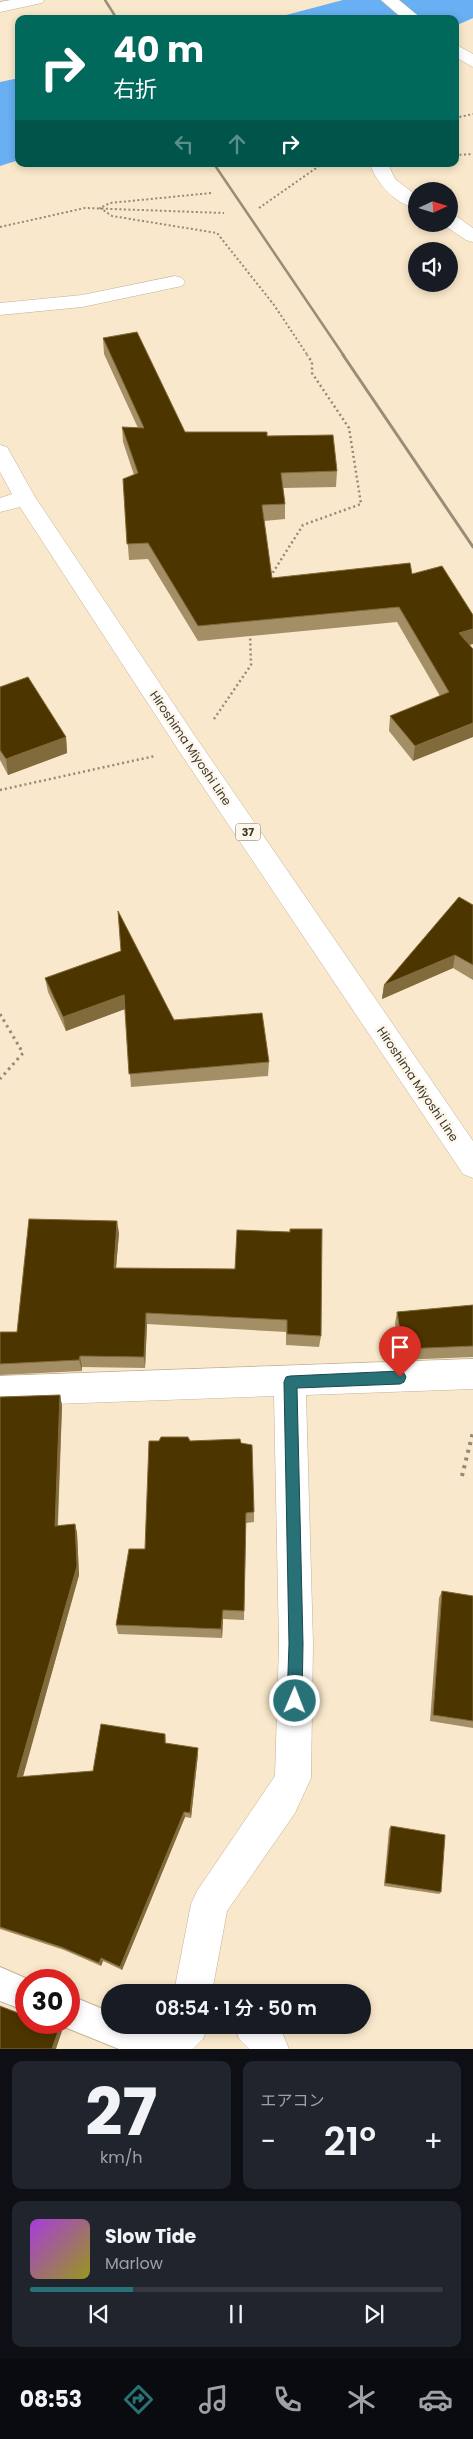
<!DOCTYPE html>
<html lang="ja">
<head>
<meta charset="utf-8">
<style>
	body { margin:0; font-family:Poppins,"Noto Sans JP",sans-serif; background:#20242c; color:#f1f3f6; height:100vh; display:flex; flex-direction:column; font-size:19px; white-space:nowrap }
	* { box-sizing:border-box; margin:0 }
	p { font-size:16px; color:#9ea1a6 }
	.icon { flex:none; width:28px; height:28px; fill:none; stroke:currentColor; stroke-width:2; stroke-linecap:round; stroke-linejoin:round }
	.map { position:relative; height:2049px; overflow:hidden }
	.sheet { display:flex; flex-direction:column; gap:12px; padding:12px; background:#0d0f14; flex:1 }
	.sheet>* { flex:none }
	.banner { position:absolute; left:15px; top:15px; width:444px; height:152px; border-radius:10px; box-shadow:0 2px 8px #0003; background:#00695c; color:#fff; overflow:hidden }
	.needle { width:32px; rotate:86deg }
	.tools { position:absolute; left:408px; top:182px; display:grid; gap:10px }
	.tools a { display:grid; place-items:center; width:50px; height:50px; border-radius:50%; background:#171b24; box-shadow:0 2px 8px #0003; font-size:25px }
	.speed { position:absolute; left:15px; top:1969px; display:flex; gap:10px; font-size:25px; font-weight:700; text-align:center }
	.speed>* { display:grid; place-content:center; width:65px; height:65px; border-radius:50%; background:#171b24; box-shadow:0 2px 8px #0003; line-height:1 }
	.speed .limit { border:8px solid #d22; background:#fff; color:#111 }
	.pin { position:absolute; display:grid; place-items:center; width:42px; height:42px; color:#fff; margin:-51px -21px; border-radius:50% 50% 50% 0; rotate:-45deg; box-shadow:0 0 5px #0007 }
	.pin .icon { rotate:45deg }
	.me { position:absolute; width:55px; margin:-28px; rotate:1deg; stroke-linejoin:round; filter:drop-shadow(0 0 4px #0008) }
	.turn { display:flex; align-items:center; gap:18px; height:105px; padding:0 15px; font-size:22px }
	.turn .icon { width:65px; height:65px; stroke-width:2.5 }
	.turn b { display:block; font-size:35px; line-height:42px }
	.lanes { display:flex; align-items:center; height:48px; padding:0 15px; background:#0003; justify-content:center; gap:25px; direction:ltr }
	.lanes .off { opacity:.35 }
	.big { font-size:38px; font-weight:600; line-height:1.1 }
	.sheet .card { flex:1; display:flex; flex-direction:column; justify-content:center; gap:8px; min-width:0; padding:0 18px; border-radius:10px; background:#20242c }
	.sheet .dial { align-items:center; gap:0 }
	.dial b { font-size:65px; line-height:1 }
	.song { display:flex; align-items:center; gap:15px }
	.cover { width:60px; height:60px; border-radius:8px; background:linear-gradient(135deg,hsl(280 70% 55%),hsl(60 70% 35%)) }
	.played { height:5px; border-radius:2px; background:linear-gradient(90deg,#277177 25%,#363941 25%) }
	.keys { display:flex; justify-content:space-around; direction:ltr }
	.heat { display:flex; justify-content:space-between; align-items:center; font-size:28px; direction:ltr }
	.sheet .tiles { flex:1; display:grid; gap:12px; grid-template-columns:1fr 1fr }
	.card:last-child { grid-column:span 2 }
	.trip { position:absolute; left:101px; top:1984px; width:270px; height:50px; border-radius:25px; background:#171b24; box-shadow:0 2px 8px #0003; font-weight:600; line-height:50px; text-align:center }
	.dock { display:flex; height:80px; justify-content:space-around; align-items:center; background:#090b0e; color:#9ea1a6 }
	.dock .icon { width:35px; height:35px }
	.dock .selected { color:#277177 }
	.dock b { font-size:22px; color:#f1f3f6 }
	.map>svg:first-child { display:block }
</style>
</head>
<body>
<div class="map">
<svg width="473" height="2049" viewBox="0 0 473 2049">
	<rect width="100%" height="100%" fill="#f9e8cb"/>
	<path fill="#69aff3" d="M343,0H473V18L455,26V19H271Z
		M19,78V160L0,166V82Z"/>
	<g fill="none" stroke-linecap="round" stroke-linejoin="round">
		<defs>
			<path id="service" d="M0,1967L30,1980H26V2011L0,2001Z
				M69,1995L110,2012V2025H142L172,2037L177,2049H119L57,2024L69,2022Z"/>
			<path id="minor" d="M11,0H44L42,3L0,12V2Z
				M381,0H399L422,19H403Z
				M455,44L473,54V67L455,57Z
				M370,164H388L395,179L416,195V208C395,204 377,184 370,164Z
				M449,215L456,216L473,228V242L466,240L442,224H449Z
				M175,276L182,278L185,282L182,286L82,307L0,315V303L82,295Z
				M473,1359V1389L306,1395L313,1644L311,1778L295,1813L227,1911L212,1992H174L191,1904L197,1891L275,1776L279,1644L274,1396L0,1406V1376Z
				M163,2025H208L203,2039L193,2049H147L153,2035Z
				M234,2025H279L289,2049H249L239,2039Z"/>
			<path id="primary" d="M0,445L7,447L35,497L195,736L473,1141V1178L463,1174L177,748L20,507L0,512V498L12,494L0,472Z"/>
		</defs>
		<use href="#service" stroke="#c1b195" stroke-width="2"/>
		<use href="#minor" stroke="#c1b195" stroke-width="1"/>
		<use href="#primary" stroke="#c1b195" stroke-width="1"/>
		<path stroke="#948975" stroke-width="2" stroke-dasharray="2 2.5" stroke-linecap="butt" d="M455,118L473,114
			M455,155L473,154
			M211,193L110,203L100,208L112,216L217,233L274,305L308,356
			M259,208L322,164
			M0,227L85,208L224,213"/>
		<path stroke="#948975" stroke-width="2.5" stroke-dasharray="2 3" stroke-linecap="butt" d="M270,577L303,525L361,504L349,428L312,373V362L307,355
			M214,719L251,665L250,632
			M0,790L155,756"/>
		<path stroke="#948975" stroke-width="3" stroke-dasharray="2.5 4" stroke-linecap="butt" d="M0,1014L23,1053L0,1079"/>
		<path stroke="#948975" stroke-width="4" stroke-dasharray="3 5" stroke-linecap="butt" d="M462,1476L473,1432"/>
		<use href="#service" fill="#fff" fill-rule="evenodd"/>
		<use href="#minor" fill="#fff" fill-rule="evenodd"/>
		<use href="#primary" fill="#fff" fill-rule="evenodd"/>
		<path stroke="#988d79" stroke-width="2.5" d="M105,0L117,19
			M214,164L344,356"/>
		<path stroke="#988d79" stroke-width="3" d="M343,355L473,547"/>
	</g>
	<path fill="#a38e66" d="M103,338L185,432L267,436L337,471L336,487L283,488L285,504V519L264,521L272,578L412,574L473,644L469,645L473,649L413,761L389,731L390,716L440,696L397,622L198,641L148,559L129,560L123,479L134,475L123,442L122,427L138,428L104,354Z
		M0,687L66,737L67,753L8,775L0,760Z
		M473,905V980L453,968L382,999L384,985Z
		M45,978L174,1020L269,1062L268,1076L131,1087L125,1009L66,1031L48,992Z
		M119,1233L116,1268L235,1269L321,1336L319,1347L286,1345V1332L147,1324L145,1368L82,1367V1371L0,1375V1332H17Z
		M473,1305V1357L400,1360L395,1323L397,1312Z
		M60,1395L62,1406L58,1526L75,1524L77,1533L79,1575L23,1777L93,1771L165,1734L166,1743L198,1748V1754L191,1818L185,1817L122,1970L103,1961L101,1966L64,1950L0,1929V1397Z
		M190,1441L241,1443L254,1512V1522L246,1523L244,1620L223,1619L222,1638L118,1634L116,1625L145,1549Z
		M442,1591L473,1596V1728L430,1721L439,1598Z
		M391,1826L441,1892L439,1894L384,1886L389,1829Z"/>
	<path fill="#816b3d" d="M473,629V644L456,648L459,633Z
		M473,723V737L413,761L415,746Z
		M66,737L67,753L8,775L6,759Z
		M455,955L453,968L382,999L384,985Z
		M124,995L125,1009L66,1031L63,1017Z
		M117,1221L119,1233L115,1279L114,1268Z
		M146,1313L147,1324L145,1368L144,1357Z
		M80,1356L82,1367V1371L79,1360Z
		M60,1395L62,1406L57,1536L55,1526Z
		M75,1524L77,1533L79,1575L21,1783L17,1777Z
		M223,1610V1619L222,1638L221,1629Z
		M198,1748V1754L191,1818L190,1813Z
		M184,1812L185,1817L122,1970L120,1967Z
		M101,1958L103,1961L101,1966L99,1963Z
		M59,2029L62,2031L56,2049H52Z"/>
	<path fill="#4d3500" stroke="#816b3d" d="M137,332L185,432H267V436L333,435L337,471L281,473L285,504L262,505L272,578L410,563L412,574L442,566L473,615V629L459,633L473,649V723L415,746L390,716L449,692L399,607L198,626L148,543L127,544L123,479L138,473L122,427L144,428L103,338Z
		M28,677L66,737L6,759L0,750V687Z
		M459,897L473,905V965L455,955L384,985Z
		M118,911L174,1020L262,1013L269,1062L129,1074L124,995L63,1017L45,978L121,951Z
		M29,1219L117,1221L114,1268L235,1269L237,1230L290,1232V1229H322L321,1336L287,1334V1320L146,1313L144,1357L80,1356L79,1360L0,1364V1332H17Z
		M473,1305V1346L403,1349L397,1312Z
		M60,1395L55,1526L75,1524L77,1566L17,1777L93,1771L101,1724L165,1734V1743L198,1748L190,1813L184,1812L120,1967L101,1958L99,1963L61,1947L0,1927V1397Z
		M161,1437H188L190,1441L240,1439L241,1443L252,1445L254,1512L246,1513L244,1611L223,1610L221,1629L116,1625L129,1549H145L149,1441H159Z
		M442,1591L473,1596V1721L433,1715Z
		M391,1826L445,1835L441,1892L385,1883Z
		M0,2006L26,2016V2022H42L59,2029L52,2049H0Z"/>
	<path fill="#277177" stroke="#19494d" d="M400,1371L404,1373L406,1377L404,1382L400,1384L297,1388L303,1644L302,1701L300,1707L295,1709L290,1707L287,1701L289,1644L284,1382L286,1377L290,1376Z"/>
	<g text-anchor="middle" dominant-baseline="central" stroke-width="5" stroke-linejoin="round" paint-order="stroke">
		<rect fill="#fdf6eb" stroke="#777065" stroke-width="1" x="235.5" y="823.5" width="25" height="17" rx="4"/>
		<g font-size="11" font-weight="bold" fill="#3e372c">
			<text x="248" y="832">37</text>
		</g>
		<g font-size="12" fill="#3e372c" stroke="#fdf6eb">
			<text transform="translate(191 748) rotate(56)">Hiroshima Miyoshi Line</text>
			<text transform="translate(418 1084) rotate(56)">Hiroshima Miyoshi Line</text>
		</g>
	</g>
</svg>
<div class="tools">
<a><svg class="needle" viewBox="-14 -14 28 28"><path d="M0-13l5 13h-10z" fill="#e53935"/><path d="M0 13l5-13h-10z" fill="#9ea1a6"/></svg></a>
<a><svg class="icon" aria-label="sound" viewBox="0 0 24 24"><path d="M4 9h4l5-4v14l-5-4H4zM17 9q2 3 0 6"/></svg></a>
</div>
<div class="speed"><div class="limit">30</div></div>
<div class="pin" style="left:400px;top:1377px;background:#d93025"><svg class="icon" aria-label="arrive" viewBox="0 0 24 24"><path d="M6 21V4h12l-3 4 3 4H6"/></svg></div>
<svg class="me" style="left:295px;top:1701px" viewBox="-20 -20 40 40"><circle r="17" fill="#277177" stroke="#fff" stroke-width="3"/><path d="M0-11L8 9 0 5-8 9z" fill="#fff"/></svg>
<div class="trip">08:54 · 1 分 · 50 m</div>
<div class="banner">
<div class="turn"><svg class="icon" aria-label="right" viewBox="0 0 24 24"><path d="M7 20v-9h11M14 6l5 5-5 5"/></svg><div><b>40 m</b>右折</div></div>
<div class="lanes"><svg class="icon off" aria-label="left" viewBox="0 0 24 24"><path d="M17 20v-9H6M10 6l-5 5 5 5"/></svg><svg class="icon off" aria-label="ahead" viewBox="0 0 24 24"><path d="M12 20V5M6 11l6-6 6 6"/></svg><svg class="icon" aria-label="right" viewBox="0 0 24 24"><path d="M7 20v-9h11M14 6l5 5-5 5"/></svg></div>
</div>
</div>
<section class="sheet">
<div class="tiles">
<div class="card dial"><b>27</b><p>km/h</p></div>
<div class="card"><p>エアコン</p>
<div class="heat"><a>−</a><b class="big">21°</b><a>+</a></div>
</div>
<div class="card">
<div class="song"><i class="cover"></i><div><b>Slow Tide</b><p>Marlow</p></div></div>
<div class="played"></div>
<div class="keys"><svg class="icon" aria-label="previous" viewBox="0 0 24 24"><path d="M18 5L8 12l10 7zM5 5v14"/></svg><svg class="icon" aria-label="pause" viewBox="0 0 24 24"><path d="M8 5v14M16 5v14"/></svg><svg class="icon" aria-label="next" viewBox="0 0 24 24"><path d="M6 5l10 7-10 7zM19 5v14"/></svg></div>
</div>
</div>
</section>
<nav class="dock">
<b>08:53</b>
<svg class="icon selected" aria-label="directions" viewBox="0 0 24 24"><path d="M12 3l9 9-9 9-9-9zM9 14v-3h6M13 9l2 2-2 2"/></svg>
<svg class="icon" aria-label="music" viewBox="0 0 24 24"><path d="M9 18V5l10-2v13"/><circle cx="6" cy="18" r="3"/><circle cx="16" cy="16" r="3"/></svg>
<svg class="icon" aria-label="phone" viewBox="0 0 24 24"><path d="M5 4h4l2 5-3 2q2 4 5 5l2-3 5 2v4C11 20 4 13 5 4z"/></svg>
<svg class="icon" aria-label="climate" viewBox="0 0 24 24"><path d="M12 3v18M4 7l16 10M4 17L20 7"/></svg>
<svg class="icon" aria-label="car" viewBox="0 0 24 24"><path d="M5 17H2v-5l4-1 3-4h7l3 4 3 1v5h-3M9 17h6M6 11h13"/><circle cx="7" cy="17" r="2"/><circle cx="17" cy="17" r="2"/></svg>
</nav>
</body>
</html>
